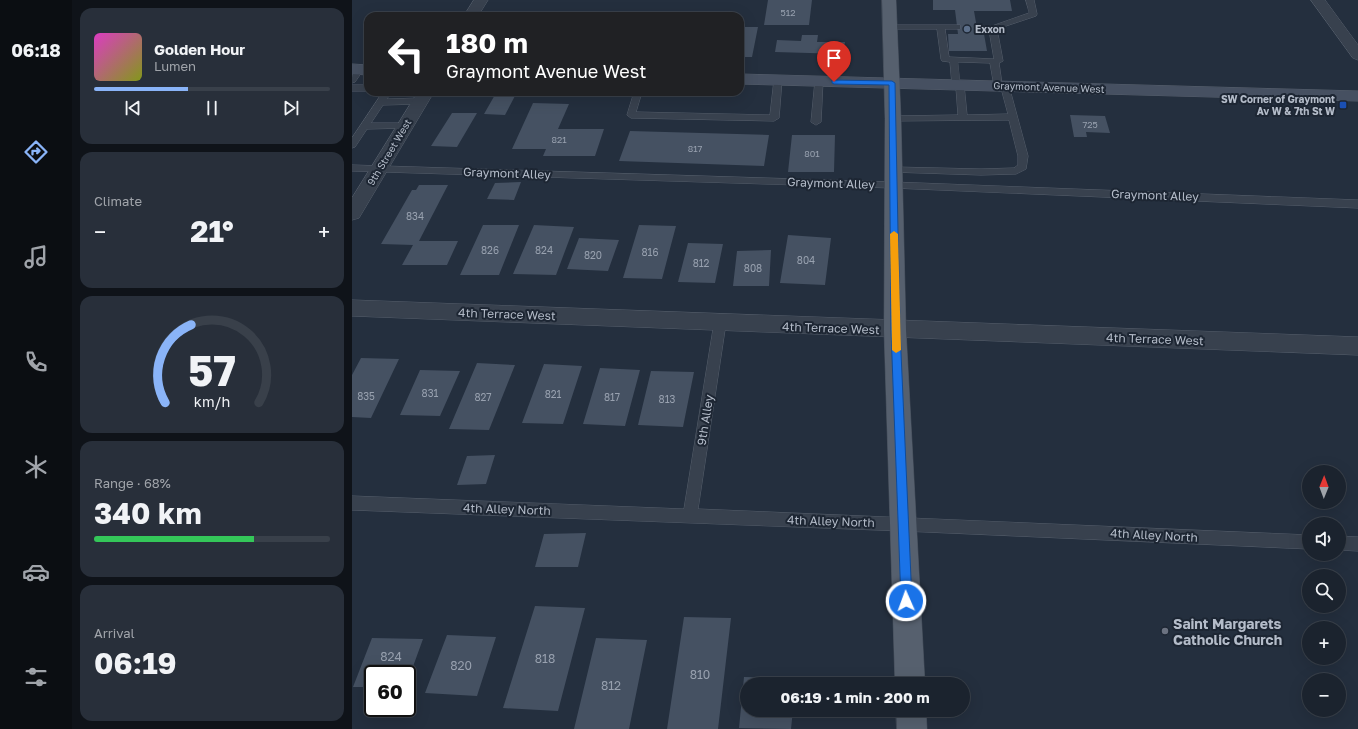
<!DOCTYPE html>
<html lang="en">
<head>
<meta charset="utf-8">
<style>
	body { margin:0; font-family:"Golos Text",sans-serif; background:#282f3a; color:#f1f3f6; height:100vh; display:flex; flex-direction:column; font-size:15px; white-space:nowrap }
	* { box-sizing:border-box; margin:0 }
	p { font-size:13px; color:#a0a4aa }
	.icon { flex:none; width:22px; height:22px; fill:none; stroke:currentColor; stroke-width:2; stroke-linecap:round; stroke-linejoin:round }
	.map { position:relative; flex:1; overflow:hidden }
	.sheet { display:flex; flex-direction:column; gap:8px; padding:8px; background:#0f1319; width:280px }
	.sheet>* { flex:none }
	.hud { position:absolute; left:12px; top:12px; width:380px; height:84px; border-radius:12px; box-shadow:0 4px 16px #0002,0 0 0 1px #39404a; background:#202124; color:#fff; overflow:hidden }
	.needle { width:26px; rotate:1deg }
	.tools { position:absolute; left:950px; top:465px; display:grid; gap:8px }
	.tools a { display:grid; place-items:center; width:44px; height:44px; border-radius:50%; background:#1b232e; box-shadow:0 4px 16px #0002,0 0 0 1px #39404a; font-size:20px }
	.speed { position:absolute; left:12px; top:665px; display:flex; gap:8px; font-size:20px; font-weight:700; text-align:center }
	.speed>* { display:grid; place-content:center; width:52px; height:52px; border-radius:50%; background:#1b232e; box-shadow:0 4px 16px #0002,0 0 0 1px #39404a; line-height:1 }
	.speed .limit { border:2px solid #111; border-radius:6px; background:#fff; color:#111 }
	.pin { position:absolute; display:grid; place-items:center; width:34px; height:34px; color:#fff; margin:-41px -17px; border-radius:50% 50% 50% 0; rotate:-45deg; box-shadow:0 0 4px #0007 }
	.pin .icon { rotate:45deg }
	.me { position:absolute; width:44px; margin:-22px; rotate:358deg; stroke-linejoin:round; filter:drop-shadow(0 0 3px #0008) }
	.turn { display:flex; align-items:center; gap:14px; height:84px; padding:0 16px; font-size:18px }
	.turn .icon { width:52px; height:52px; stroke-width:2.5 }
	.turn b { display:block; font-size:28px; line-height:34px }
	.big { font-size:30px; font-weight:700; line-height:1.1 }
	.sheet .widget { flex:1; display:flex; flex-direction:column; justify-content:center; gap:6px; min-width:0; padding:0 14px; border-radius:12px; background:#282f3a }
	.sheet .dial { align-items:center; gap:0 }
	.dial svg { height:104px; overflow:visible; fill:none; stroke:#39404a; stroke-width:7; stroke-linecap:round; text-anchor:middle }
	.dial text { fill:#f1f3f6; stroke:none }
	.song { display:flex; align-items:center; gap:12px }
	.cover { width:48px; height:48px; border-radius:6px; background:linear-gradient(135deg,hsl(310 70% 55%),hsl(70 70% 35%)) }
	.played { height:4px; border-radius:2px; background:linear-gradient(90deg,#8ab4f8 40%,#39404a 40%) }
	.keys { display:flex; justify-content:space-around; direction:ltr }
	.heat { display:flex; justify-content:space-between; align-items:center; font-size:22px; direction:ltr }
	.charge { height:6px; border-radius:3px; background:linear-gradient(90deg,#34c759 68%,#39404a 0) }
	.trip { position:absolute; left:388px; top:677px; width:230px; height:40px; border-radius:20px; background:#1b232e; box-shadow:0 4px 16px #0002,0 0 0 1px #39404a; font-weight:700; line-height:40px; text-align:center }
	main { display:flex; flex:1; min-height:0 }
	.dock { display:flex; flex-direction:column; width:72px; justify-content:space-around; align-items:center; background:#0b0e12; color:#a0a4aa }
	.dock .icon { width:28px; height:28px }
	.dock .current { color:#8ab4f8 }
	.dock b { font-size:18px; color:#f1f3f6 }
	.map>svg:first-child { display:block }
</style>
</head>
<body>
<main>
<nav class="dock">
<b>06:18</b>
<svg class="icon current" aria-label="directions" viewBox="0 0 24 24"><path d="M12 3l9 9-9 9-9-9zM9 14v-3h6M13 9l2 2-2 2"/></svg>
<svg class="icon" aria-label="music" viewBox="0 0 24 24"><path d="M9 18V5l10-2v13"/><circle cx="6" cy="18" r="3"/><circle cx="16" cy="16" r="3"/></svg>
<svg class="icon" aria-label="phone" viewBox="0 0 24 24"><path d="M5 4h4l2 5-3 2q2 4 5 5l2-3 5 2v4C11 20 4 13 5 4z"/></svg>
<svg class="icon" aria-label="climate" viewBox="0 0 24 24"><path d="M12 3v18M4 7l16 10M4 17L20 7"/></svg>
<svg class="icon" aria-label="car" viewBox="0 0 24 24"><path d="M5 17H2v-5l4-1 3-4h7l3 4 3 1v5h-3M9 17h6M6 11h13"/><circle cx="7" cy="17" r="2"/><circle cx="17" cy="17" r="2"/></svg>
<svg class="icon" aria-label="filters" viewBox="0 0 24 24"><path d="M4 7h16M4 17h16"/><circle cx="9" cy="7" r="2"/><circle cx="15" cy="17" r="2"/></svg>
</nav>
<section class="sheet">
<div class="widget">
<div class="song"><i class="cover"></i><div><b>Golden Hour</b><p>Lumen</p></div></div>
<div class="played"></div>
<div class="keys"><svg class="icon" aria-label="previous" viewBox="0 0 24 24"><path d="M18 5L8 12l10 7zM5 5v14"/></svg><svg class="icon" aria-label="pause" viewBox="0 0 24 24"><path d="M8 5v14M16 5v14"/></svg><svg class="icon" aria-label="next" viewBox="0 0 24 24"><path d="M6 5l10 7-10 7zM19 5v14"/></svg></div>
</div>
<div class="widget"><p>Climate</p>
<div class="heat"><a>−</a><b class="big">21°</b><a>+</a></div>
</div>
<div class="widget dial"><svg viewBox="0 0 100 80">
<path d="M14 69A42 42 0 1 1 86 69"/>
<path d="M14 69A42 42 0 0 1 34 9" stroke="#8ab4f8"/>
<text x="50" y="56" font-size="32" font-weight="700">57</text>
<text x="50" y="72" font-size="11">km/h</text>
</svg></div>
<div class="widget"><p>Range · 68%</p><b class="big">340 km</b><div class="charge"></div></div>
<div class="widget"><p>Arrival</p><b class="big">06:19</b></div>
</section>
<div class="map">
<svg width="1006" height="729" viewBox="0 0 1006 729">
	<rect width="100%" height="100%" fill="#242f3e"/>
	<path fill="#455162" d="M416,0H460L457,25H412Z
		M581,0H658L660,11H622L626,34H632L635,51H597L596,34H606L603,10H581Z
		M338,13H369V16H337Z
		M388,27H406L400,57H388Z
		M450,35H466L465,42H493L491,54L423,52L425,40L449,41Z
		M144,93L164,94L153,115L132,114Z
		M181,103L217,104L206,129H252L243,156H191L194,149H160Z
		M100,113H125L105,147L79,146Z
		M718,115L753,116L758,133L734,132L735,137H722Z
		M278,131L417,135L412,166L267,161Z
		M440,135H483L482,172H436Z
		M169,182L162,200L135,199L143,183Z
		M67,185H96L67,241H106L95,265H50L61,245L29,244L60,190H64Z
		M131,225H167L147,275H108Z
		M182,225L222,227L204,275L161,274Z
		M287,225L324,226L310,279L271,278Z
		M436,235L479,238L473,285L428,283Z
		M227,238L267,240L256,271L215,269Z
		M336,243L371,244L363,283L326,282Z
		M419,250L417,286H381L385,251Z
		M9,358L47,359L19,418L0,417V375Z
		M125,363L163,365L137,430L97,429Z
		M192,364L230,366L211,424L170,423Z
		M248,368L288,370L273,426L231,424Z
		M68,370L108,371L88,416L48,415Z
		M299,371L342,372L331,427L286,425Z
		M143,455L134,484L105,485L115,456Z
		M234,533L226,567H183L192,534Z
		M183,606L233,608L206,711L151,708Z
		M332,617L379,618L366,729H315Z
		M95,635L144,637L125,696L73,693Z
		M20,638L71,639L55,683V674H21V687H1Z
		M244,638L295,640L277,729H222Z
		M392,677L443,678L442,684H395V710H441L439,729L387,728Z"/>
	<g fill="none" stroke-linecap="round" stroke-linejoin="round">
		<defs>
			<path id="service" d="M674,0H682L685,14L684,16L645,29L651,61L647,63L650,84H656L657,86L676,156L674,169L664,174L629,175L539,172L537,170L539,168L542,167L629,169L662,168L666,165V156L657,120L538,121L536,119L541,116L606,115L604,88L600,85L598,62L590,61L589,59L585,29H538L534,27L538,25H608V29H593L597,57L642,59L637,30L625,29L621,27L625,25L640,26L677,13ZM606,62L638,63L642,86L646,89L649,88L656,114L615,115L612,85L608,82Z
				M8,66L12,69L3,82L0,83C0,76 0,68 8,66Z
				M426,77L430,80L427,118L422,121L279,118L275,115L282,92H290L284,112L418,115L422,80Z
				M467,78L471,81L469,122L464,125L459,122L463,81Z
				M0,85H16V91H0Z
				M31,92H39L35,99L68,98L72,101L68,104L31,105L19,123H53L58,126L56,128L15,129L3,147L0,148V138Z
				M0,165L541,182L1006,200V208L541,188L0,171Z
				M368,318L372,320L374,323L346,509L957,535V549L551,531L0,510V496L332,509L362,323L364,320Z
				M987,536L1006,537V551L987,550Z"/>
			<path id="minor" d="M122,0H136L126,16H112Z
				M959,0H973L1006,45V60L1001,58Z
				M66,92H82L7,218L0,220V198Z
				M0,300L1006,337V355L0,316Z"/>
			<path id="secondary" d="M0,64L16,65V75L0,74Z
				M388,74L1006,91V101L388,84Z"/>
			<path id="primary" d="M530,0H544L549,119L554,330L573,684H543L532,330L533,119Z
				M544,710H574L575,729H545Z"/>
		</defs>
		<use href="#service" stroke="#565f6c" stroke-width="1"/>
		<use href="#minor" stroke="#565f6c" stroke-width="1"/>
		<use href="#secondary" stroke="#565f6c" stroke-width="1"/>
		<use href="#primary" stroke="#414a57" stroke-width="1"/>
		<use href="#service" fill="#38414e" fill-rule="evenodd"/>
		<use href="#minor" fill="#38414e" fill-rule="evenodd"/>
		<use href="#secondary" fill="#465061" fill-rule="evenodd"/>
		<use href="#primary" fill="#56606e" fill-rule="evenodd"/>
	</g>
	<path fill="#1a73e8" stroke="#114b97" d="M480,80L540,81L543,83L548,330L560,601L558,605L554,607L551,605L549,601L539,330L537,85L482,84L480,83Z"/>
	<path fill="#f59e0b" d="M542,231L546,234L549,350L544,353L540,350L538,234Z"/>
	<circle fill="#5c6f8a" stroke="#1d2633" stroke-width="1.5" cx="615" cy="29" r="4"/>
	<rect fill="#1a4fb4" stroke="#1d2633" stroke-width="1.5" x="987" y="101" width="8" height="8" rx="2"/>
	<circle fill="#6b7280" stroke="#1d2633" stroke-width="1.5" cx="813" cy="631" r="4"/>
	<g text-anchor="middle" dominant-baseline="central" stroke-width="4" stroke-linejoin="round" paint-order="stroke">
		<g font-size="9" fill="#98a1af">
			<text x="436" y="12">512</text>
			<text x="738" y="124">725</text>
			<text x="207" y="139">821</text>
			<text x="343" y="148">817</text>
			<text x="460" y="153">801</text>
		</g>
		<g font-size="10" font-weight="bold" fill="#b4bcc9" stroke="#1d2633" text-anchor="start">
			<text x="623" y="29">Exxon</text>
			<text x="983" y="99" text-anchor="end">SW Corner of Graymont<tspan x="983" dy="12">Av W &amp; 7th St W</tspan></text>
		</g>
		<g font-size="10" fill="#b4bcc9" stroke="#1d2633">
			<text transform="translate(697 87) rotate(2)">Graymont Avenue West</text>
			<text transform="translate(37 152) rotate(-59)">9th Street West</text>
		</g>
		<g font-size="10" fill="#98a1af">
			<text x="63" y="216">834</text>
			<text x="138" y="250">826</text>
			<text x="192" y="250">824</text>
			<text x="298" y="252">816</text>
			<text x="241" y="255">820</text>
			<text x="454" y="260">804</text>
			<text x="349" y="263">812</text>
			<text x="401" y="268">808</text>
			<text x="78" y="393">831</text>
			<text x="201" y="394">821</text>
			<text x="14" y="396">835</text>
			<text x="131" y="397">827</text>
			<text x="260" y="397">817</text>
			<text x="315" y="399">813</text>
		</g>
		<g font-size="12" fill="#b4bcc9" stroke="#1d2633">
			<text transform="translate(155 173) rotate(2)">Graymont Alley</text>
			<text transform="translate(479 183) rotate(2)">Graymont Alley</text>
			<text transform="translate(803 195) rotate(2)">Graymont Alley</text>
			<text transform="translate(155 314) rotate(2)">4th Terrace West</text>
			<text transform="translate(479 328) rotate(2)">4th Terrace West</text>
			<text transform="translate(803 339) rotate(2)">4th Terrace West</text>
			<text transform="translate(353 420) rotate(-81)">9th Alley</text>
			<text transform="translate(155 509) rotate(2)">4th Alley North</text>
			<text transform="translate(479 521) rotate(2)">4th Alley North</text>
			<text transform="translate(802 535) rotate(3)">4th Alley North</text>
		</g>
		<g font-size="12" fill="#98a1af">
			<text x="39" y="656">824</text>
			<text x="193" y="658">818</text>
			<text x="109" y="665">820</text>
			<text x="348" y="674">810</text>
			<text x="259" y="685">812</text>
		</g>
		<g font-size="14" font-weight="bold" fill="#b4bcc9" stroke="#1d2633" text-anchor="start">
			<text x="821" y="623">Saint Margarets<tspan x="821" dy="16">Catholic Church</tspan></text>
		</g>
	</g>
</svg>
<div class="tools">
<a><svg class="needle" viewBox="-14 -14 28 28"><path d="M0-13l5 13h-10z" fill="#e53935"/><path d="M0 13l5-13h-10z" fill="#a0a4aa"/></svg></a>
<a><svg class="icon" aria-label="sound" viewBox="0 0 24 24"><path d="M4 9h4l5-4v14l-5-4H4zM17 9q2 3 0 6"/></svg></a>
<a><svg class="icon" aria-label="search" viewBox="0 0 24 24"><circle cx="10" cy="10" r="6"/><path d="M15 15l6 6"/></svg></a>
<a>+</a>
<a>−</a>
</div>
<div class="speed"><div class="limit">60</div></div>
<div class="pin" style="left:482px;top:82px;background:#d93025"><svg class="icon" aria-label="arrive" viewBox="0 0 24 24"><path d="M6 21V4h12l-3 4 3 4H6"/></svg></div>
<svg class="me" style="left:554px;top:601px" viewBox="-20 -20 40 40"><circle r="17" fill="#1a73e8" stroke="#fff" stroke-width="3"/><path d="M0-11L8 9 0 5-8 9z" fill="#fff"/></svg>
<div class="trip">06:19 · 1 min · 200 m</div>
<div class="hud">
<div class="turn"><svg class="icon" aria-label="left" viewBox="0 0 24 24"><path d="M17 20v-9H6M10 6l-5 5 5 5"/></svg><div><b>180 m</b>Graymont Avenue West</div></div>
</div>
</div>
</main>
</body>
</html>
